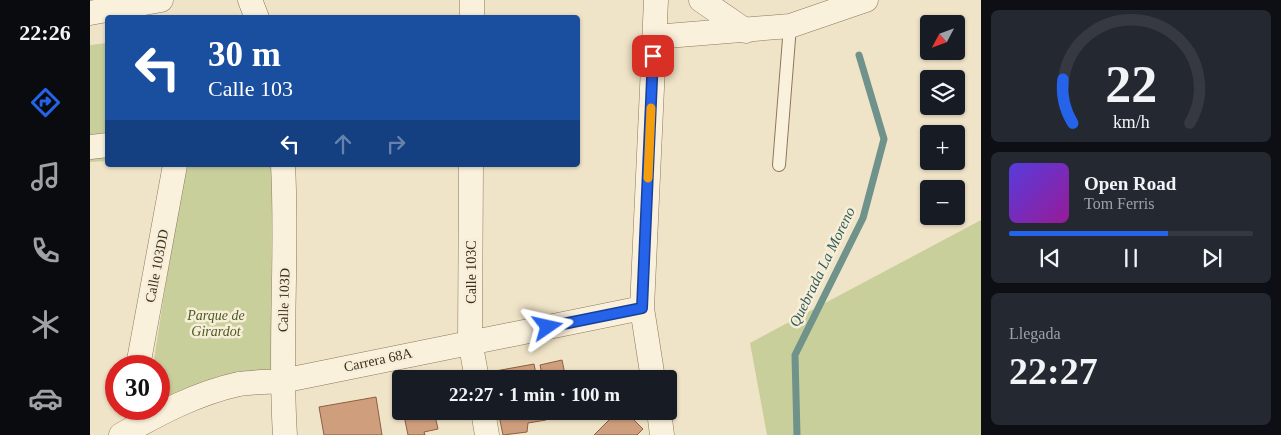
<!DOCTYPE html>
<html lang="es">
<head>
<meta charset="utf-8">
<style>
	body { margin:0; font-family:"Times New Roman",serif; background:#242831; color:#f1f3f6; height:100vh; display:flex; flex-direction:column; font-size:19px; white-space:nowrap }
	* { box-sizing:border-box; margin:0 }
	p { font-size:16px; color:#9ea1a6 }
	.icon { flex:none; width:28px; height:28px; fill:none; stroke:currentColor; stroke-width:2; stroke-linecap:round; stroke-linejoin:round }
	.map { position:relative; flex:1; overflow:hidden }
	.panel { display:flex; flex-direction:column; gap:10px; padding:10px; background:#0d0f14; width:300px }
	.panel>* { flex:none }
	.banner { position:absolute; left:15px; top:15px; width:475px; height:152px; border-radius:5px; box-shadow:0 1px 4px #0004; background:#1a4fa0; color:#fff; overflow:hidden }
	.needle { width:32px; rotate:229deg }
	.controls { position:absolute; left:830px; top:15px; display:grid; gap:10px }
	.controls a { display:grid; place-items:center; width:45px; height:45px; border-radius:5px; background:#171b24; box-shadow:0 1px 4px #0004; font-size:25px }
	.speed { position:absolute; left:15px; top:355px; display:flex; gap:10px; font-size:25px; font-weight:700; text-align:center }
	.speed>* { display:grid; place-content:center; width:65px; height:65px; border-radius:50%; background:#171b24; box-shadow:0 1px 4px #0004; line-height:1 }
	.speed .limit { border:8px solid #d22; background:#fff; color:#111 }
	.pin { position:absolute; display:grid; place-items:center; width:42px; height:42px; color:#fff; margin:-21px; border-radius:10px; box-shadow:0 2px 8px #0006 }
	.me { position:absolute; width:55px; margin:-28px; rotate:79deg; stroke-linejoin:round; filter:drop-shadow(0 0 4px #0008) }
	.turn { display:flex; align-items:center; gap:18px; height:105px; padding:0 20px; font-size:22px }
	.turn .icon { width:65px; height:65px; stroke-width:2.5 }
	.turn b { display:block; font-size:35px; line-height:42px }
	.lanes { display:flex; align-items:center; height:48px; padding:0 20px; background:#0003; justify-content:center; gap:25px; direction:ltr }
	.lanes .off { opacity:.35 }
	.big { font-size:38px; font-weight:600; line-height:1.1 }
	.panel .widget { flex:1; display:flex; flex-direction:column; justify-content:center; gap:8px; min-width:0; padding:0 18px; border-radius:8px; background:#242831 }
	.panel .dial { align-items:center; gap:0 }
	.dial svg { height:130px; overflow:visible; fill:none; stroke:#363941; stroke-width:7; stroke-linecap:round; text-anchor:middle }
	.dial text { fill:#f1f3f6; stroke:none }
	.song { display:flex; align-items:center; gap:15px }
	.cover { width:60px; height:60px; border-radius:8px; background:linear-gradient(135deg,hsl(250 70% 55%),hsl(300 70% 35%)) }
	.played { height:5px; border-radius:2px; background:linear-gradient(90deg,#2563eb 65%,#363941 65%) }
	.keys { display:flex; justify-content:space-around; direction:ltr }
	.trip { position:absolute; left:302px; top:370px; width:285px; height:50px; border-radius:5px; background:#171b24; box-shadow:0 1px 4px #0004; font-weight:600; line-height:50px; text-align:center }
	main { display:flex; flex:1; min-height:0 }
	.menu { display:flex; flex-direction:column; width:90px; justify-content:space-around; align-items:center; background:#090b0e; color:#9ea1a6 }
	.menu .icon { width:35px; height:35px }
	.menu .active { color:#2563eb }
	.menu b { font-size:22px; color:#f1f3f6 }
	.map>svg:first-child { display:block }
</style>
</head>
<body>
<main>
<nav class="menu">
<b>22:26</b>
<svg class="icon active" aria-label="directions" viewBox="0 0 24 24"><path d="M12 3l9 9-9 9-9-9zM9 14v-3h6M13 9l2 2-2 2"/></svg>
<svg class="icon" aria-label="music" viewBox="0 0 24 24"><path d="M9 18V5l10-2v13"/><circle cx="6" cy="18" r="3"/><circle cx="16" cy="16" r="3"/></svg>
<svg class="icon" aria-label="phone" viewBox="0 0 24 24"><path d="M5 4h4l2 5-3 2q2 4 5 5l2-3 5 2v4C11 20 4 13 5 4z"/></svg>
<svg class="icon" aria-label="climate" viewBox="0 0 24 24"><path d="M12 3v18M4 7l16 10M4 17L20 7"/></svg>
<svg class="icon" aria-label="car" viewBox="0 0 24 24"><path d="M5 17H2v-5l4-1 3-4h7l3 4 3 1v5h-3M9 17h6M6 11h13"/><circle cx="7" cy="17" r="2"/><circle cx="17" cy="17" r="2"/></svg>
</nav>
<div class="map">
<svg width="891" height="435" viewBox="0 0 891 435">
	<rect width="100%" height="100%" fill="#f0e4c8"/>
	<path fill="#c9cf9b" d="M17,43V161L0,162V45Z
		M94,165H182L181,372L69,407V366H63Z
		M891,220V435H677L660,343Z"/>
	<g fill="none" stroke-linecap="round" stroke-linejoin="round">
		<path stroke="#6f938a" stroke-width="7" d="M707,435L705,355L773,218L794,139L769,55"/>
	</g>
	<path fill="#cf9f7d" stroke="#8d5f41" d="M472,360L476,379H453L450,365Z
		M444,364L447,379H401L400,372Z
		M286,397L292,435H234L229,407Z
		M313,411H344L348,429L334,432L335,435H318Z
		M408,411H454L456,420L438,423L437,432L413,435Z
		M461,411H484V412L462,418Z
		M528,411H535L553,429L547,435H504Z"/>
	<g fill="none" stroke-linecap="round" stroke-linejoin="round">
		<defs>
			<path id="lane" d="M689,165L700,26"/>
			<path id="street" d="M160,0L167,18
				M611,0L656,31
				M0,13L71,0
				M382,18V0
				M564,37L700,26L776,0
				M0,147L18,145
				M193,165C198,255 189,345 195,435
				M381,165L380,341L387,379
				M48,366L85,165
				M563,379L552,308L566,0
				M393,411L397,435
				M569,411L572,435
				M31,435C68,414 107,393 149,384C163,382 178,382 192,381L552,308"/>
		</defs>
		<use href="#lane" stroke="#8d765c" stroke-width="14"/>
		<use href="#street" stroke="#8d765c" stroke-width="25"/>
		<use href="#lane" stroke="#faf1dc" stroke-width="12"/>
		<use href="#street" stroke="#faf1dc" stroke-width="24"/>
	</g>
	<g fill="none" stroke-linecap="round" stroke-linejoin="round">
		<defs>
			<path id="route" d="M458,327L552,308L563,56"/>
		</defs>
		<use href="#route" stroke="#184099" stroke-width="12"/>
		<use href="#route" stroke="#2563eb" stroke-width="9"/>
		<path stroke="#f59e0b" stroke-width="9" d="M558,178L561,108"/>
	</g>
	<g text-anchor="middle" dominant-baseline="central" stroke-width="5" stroke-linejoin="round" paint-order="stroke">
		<g font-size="14" fill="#3d2e20" stroke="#f7eed8">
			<text transform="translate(67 266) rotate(-79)">Calle 103DD</text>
			<text transform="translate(381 272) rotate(-90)">Calle 103C</text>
			<text transform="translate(194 300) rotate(-88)">Calle 103D</text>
			<text transform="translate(288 360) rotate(-12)">Carrera 68A</text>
		</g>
		<g font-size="14" font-style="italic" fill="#4d5a26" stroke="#f7eed8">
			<text x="126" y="315">Parque de<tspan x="126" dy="16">Girardot</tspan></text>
		</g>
		<g font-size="15" font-style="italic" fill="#2f5d5a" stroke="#f7eed8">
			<text transform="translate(732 267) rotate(-64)">Quebrada La Moreno</text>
		</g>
	</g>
</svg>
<div class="controls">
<a><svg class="needle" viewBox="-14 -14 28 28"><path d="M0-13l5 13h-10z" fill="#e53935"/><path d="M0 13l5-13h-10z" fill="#9ea1a6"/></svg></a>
<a><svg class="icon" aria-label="layers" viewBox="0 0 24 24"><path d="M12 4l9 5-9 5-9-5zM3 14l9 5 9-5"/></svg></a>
<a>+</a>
<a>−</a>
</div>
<div class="speed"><div class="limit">30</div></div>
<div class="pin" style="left:563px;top:56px;background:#d93025"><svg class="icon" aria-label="arrive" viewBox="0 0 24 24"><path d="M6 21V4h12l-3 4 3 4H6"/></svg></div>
<svg class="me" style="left:458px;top:327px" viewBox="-20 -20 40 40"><path d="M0-17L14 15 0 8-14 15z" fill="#2563eb" stroke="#fff" stroke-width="4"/></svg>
<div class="trip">22:27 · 1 min · 100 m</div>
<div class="banner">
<div class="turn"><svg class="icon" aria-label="left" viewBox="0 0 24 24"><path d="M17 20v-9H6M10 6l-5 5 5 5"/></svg><div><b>30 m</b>Calle 103</div></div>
<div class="lanes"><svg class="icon" aria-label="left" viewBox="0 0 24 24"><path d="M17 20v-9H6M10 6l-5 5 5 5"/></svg><svg class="icon off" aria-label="ahead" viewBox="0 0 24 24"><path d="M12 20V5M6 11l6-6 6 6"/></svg><svg class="icon off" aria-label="right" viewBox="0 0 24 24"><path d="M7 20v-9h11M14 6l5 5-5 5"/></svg></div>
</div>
</div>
<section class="panel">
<div class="widget dial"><svg viewBox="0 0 100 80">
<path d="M14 69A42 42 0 1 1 86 69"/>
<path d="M14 69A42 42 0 0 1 8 42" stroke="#2563eb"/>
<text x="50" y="56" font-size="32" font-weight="700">22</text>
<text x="50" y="72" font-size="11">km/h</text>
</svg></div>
<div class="widget">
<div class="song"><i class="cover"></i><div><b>Open Road</b><p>Tom Ferris</p></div></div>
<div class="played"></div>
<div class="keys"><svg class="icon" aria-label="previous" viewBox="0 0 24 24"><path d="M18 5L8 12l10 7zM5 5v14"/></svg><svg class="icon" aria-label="pause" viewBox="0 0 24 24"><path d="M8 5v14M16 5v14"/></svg><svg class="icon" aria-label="next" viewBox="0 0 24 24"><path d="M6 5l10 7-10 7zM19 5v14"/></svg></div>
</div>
<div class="widget"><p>Llegada</p><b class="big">22:27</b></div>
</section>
</main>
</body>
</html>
